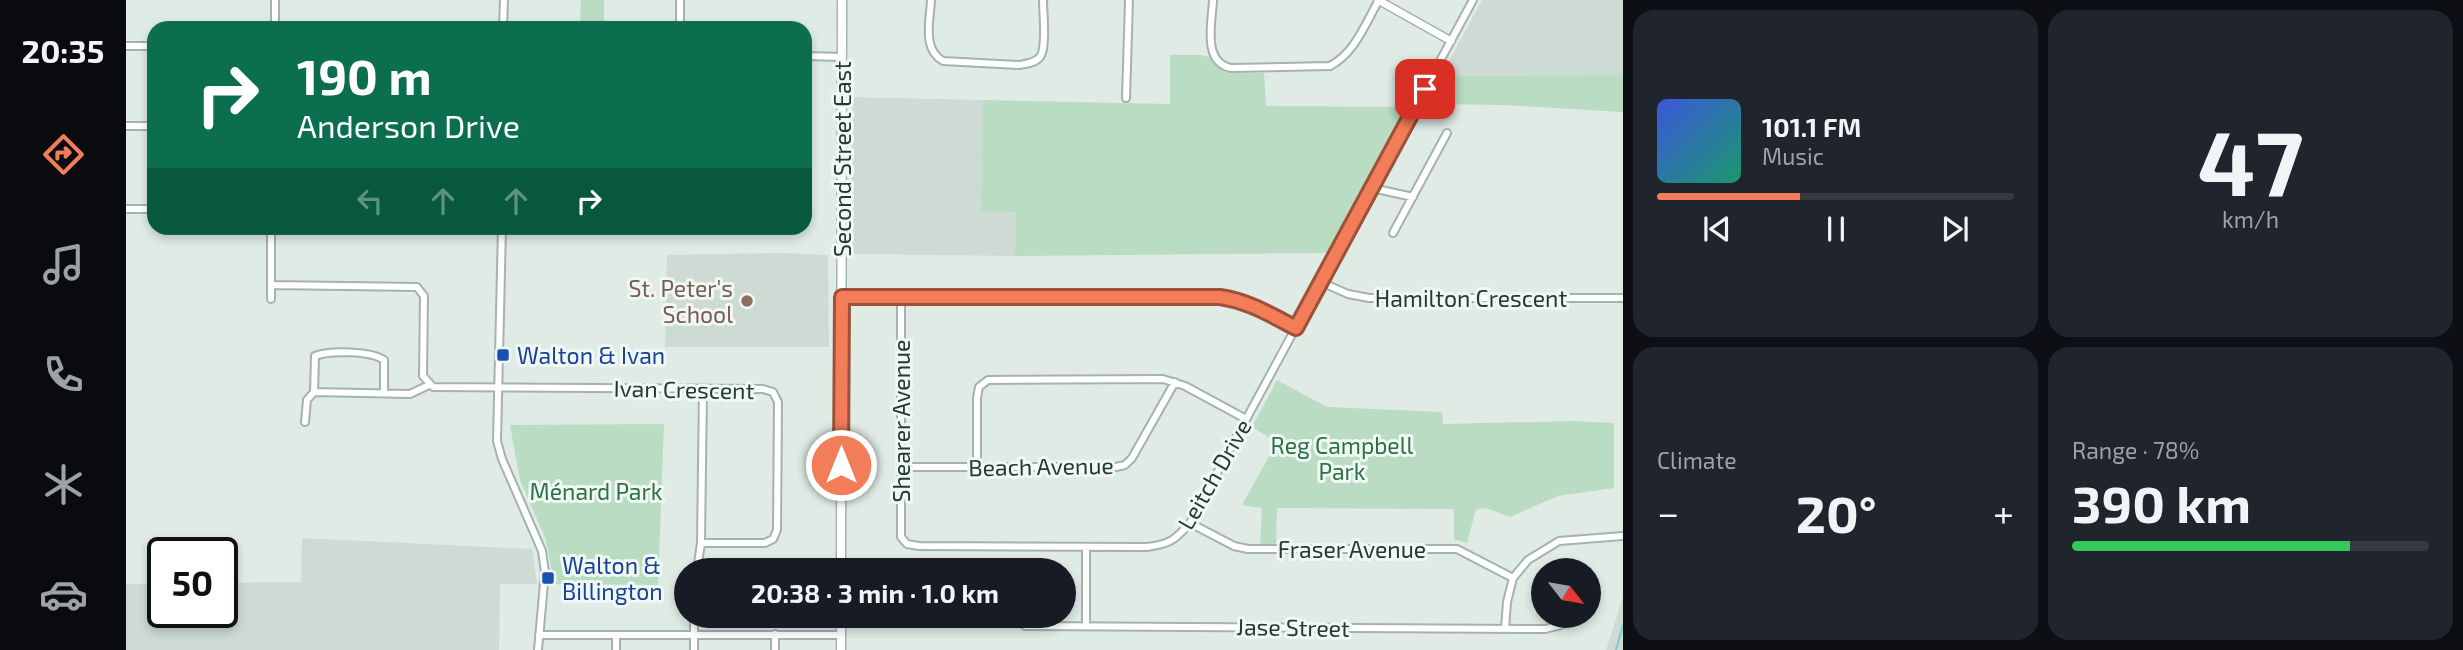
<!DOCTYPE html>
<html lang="en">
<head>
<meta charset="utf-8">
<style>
	body { margin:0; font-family:"Exo 2",sans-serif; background:#20242c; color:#f1f3f6; height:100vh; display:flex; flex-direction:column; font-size:26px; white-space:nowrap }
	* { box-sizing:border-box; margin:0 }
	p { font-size:23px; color:#9ea1a6 }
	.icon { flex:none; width:38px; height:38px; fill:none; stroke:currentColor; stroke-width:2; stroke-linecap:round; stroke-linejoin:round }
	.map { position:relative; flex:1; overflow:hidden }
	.details { display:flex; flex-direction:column; gap:10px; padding:10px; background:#0d0f14; width:840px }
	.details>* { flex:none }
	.banner { position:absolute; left:21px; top:21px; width:665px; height:214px; border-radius:21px; box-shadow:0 4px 10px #0003; background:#0b6e4f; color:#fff; overflow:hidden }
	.needle { width:46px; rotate:121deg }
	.controls { position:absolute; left:1405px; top:558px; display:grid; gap:14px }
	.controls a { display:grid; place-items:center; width:70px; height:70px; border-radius:50%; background:#171b24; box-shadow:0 4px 10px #0003; font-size:35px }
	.speed { position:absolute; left:21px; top:537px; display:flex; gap:14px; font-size:35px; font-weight:700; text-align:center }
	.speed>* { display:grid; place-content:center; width:91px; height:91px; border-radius:50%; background:#171b24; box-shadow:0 4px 10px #0003; line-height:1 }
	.speed .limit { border:4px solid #111; border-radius:10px; background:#fff; color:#111 }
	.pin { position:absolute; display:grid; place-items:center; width:60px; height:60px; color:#fff; margin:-30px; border-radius:14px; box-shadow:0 4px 10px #0006 }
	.me { position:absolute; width:77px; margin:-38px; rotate:0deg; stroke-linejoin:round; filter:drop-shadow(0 0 5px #0008) }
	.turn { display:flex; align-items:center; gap:24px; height:147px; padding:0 35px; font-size:32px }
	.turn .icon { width:91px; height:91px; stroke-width:2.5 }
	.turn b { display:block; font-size:49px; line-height:60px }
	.lanes { display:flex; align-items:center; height:66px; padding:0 35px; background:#0003; justify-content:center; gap:35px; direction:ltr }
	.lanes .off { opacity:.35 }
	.big { font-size:52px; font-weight:700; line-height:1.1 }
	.details .tile { flex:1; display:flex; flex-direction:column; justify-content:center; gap:10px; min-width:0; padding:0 24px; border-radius:21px; background:#20242c }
	.details .dial { align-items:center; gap:0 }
	.dial b { font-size:91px; line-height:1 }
	.song { display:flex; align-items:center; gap:21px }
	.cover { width:84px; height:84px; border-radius:10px; background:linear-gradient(135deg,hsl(230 70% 55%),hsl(160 70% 35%)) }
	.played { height:7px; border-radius:4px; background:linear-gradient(90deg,#f27d58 40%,#363941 40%) }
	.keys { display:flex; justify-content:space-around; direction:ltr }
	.heat { display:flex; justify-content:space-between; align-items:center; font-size:38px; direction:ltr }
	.charge { height:10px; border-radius:5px; background:linear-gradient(90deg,#34c759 78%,#363941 0) }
	.details .tiles { flex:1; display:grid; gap:10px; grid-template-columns:repeat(2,1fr) }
	.trip { position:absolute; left:548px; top:558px; width:402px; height:70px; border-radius:35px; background:#171b24; box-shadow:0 4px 10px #0003; font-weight:700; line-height:70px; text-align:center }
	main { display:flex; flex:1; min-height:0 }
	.dock { display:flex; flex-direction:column; width:126px; justify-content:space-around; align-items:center; background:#090b0e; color:#9ea1a6 }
	.dock .icon { width:49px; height:49px }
	.dock .selected { color:#f27d58 }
	.dock b { font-size:32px; color:#f1f3f6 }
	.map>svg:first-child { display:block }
</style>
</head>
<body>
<main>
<nav class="dock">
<b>20:35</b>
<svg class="icon selected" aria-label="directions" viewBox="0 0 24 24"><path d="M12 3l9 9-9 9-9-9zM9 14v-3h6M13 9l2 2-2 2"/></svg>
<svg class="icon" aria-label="music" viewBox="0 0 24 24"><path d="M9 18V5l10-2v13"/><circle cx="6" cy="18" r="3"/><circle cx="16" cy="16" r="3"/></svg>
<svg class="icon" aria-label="phone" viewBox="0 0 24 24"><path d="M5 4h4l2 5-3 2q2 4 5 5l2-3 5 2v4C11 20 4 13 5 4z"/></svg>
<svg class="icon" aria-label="climate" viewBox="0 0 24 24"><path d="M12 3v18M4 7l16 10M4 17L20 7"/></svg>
<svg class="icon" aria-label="car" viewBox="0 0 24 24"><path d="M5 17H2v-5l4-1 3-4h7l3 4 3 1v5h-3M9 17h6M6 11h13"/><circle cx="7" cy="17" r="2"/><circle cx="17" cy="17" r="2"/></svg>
</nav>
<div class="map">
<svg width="1497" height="650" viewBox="0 0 1497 650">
	<rect width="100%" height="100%" fill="#e0ebe6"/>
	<path fill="#cedbd5" d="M1356,0H1497V75L1315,76Z
		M726,97L857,100L855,211H890L889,256L726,254Z
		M656,253L702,255L703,347H539L541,255Z
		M176,538L406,549L411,584H374L373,650H0V584H37V612H96V583L175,582Z
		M1497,597V650H1480Z"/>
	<path fill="#b9dcc2" d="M455,0H478V28H454Z
		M1044,55H1075L1084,57L1095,70L1105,73H1138L1140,106L1280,107L1204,253L889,256L890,212H855L857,100L1044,104Z
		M1497,75V112L1374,105L1303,104L1315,76Z
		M1151,380L1201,407L1316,412L1317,424L1449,421L1488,423V488L1432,496L1384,517L1360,508L1350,509L1341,543L1328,539V509L1151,508L1150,544H1134L1136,508L1116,505L1151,442L1126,427Z
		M538,424L532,585L428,584L420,540L394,480L384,425Z"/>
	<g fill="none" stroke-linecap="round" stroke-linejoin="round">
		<path stroke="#88c5d0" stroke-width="2" d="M1490,650L1497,625"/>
		<defs>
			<path id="minor" d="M805,0C804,21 796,49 817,61L893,65C900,64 909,63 914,57C921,48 917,12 917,0
				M1087,0C1086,23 1076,62 1105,68L1204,66C1229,53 1239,24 1253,0
				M149,28V0
				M377,28L378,0
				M554,28V0
				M0,46H28
				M679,56L716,57
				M1000,98L1003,0
				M0,126H28
				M1246,188L1287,197
				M0,209H28
				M145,228V299
				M376,228L371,441L376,459L416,551L419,572L412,650
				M1267,233L1321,133
				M1195,282L1222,294L1243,298H1497
				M145,285L291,287L298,296L297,376L307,387L637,389L647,392L652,402L651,530L647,539L639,543H575
				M775,296V537L781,544L793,546L1021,547C1044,544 1049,540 1064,523L1347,0
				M716,297H1094C1122,301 1145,315 1170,328
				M258,393V360C245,351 204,350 189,356L188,392L284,394L303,385
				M179,422L181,400L188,392
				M776,467H990L999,465L1006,458L1049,382
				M851,467V398L853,387L862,380L1037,379L1059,386L1120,419
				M1064,523L1108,546L1122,549H1331L1387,578
				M960,547V625
				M571,570L575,543L577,389
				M899,626L1419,629L1435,625
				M1379,629L1381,602L1387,578L1402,560L1433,541L1497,536
				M413,635H715
				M490,650V635
				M568,650V616
				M649,650V634"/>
			<path id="tertiary" d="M1252,0L1325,41"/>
			<path id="secondary" d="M715,570L716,0
				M715,650V616"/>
		</defs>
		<use href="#minor" stroke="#a3b3ad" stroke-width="10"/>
		<use href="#tertiary" stroke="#a3b3ad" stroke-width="10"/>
		<use href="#secondary" stroke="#9fb7ae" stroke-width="11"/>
		<use href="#minor" stroke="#fff" stroke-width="6"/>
		<use href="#tertiary" stroke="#fff" stroke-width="7"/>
		<use href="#secondary" stroke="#fff" stroke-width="8"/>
	</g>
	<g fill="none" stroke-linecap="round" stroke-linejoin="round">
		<defs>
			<path id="route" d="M715,465L716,297H1094C1122,301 1145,315 1170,328L1299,89"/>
		</defs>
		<use href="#route" stroke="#9d5139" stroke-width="18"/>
		<use href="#route" stroke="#f27d58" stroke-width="12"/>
	</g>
	<circle fill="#8d6e63" stroke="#f1f8f4" stroke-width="2.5" cx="621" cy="301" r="7"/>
	<g fill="#1a4fb4" stroke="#f1f8f4" stroke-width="2.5">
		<rect x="370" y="348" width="14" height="14" rx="3.5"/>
		<rect x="415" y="571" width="14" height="14" rx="3.5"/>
	</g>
	<g text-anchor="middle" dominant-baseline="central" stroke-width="6" stroke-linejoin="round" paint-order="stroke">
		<g font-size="23" fill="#213b34" stroke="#f1f8f4">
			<text transform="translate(716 159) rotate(-90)">Second Street East</text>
			<text x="1345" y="298">Hamilton Crescent</text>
			<text transform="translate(558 389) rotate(1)">Ivan Crescent</text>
			<text transform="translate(775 421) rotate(-90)">Shearer Avenue</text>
			<text transform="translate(915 466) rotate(-1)">Beach Avenue</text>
			<text transform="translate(1088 474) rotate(-60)">Leitch Drive</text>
			<text x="1226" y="549">Fraser Avenue</text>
			<text transform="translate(1167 627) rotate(1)">Jase Street</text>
		</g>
		<g font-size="23" fill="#785e54" stroke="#f1f8f4" text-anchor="end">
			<text x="607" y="288">St. Peter's<tspan x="607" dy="26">School</tspan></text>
		</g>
		<g font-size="23" fill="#164399" stroke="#f1f8f4" text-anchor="start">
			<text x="391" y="355">Walton &amp; Ivan</text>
			<text x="436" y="565">Walton &amp;<tspan x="436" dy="26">Billington</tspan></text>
		</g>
		<g font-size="23" fill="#2b7246" stroke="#f1f8f4">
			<text x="1216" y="445">Reg Campbell<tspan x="1216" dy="26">Park</tspan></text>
			<text x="470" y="491">Ménard Park</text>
		</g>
	</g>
</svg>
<div class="controls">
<a><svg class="needle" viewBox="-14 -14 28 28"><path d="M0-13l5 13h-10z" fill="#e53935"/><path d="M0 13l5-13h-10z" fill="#9ea1a6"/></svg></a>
</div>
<div class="speed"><div class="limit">50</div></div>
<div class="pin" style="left:1299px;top:89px;background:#d93025"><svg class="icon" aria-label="arrive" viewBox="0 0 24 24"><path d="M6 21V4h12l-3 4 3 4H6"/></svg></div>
<svg class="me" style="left:715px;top:465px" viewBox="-20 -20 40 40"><circle r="17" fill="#f27d58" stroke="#fff" stroke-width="3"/><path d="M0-11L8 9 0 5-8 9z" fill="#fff"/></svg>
<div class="trip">20:38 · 3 min · 1.0 km</div>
<div class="banner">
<div class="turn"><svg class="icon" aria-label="right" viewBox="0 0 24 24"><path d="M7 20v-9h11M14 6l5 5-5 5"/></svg><div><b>190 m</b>Anderson Drive</div></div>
<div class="lanes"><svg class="icon off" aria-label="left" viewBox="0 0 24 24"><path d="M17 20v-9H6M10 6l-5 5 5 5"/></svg><svg class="icon off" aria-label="ahead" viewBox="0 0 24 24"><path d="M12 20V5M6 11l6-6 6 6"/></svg><svg class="icon off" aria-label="ahead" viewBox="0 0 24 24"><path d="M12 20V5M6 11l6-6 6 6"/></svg><svg class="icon" aria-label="right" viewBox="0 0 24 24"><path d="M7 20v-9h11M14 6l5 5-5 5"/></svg></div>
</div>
</div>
<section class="details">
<div class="tiles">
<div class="tile">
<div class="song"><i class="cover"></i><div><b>101.1 FM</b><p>Music</p></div></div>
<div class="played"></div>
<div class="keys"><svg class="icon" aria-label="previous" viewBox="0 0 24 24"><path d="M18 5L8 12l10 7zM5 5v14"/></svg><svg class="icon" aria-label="pause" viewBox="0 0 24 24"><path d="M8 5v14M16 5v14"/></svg><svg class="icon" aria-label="next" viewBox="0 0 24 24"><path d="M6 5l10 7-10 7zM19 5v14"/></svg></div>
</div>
<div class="tile dial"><b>47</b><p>km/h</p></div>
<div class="tile"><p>Climate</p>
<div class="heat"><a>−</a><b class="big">20°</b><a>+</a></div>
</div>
<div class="tile"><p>Range · 78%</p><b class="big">390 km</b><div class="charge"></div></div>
</div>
</section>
</main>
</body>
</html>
